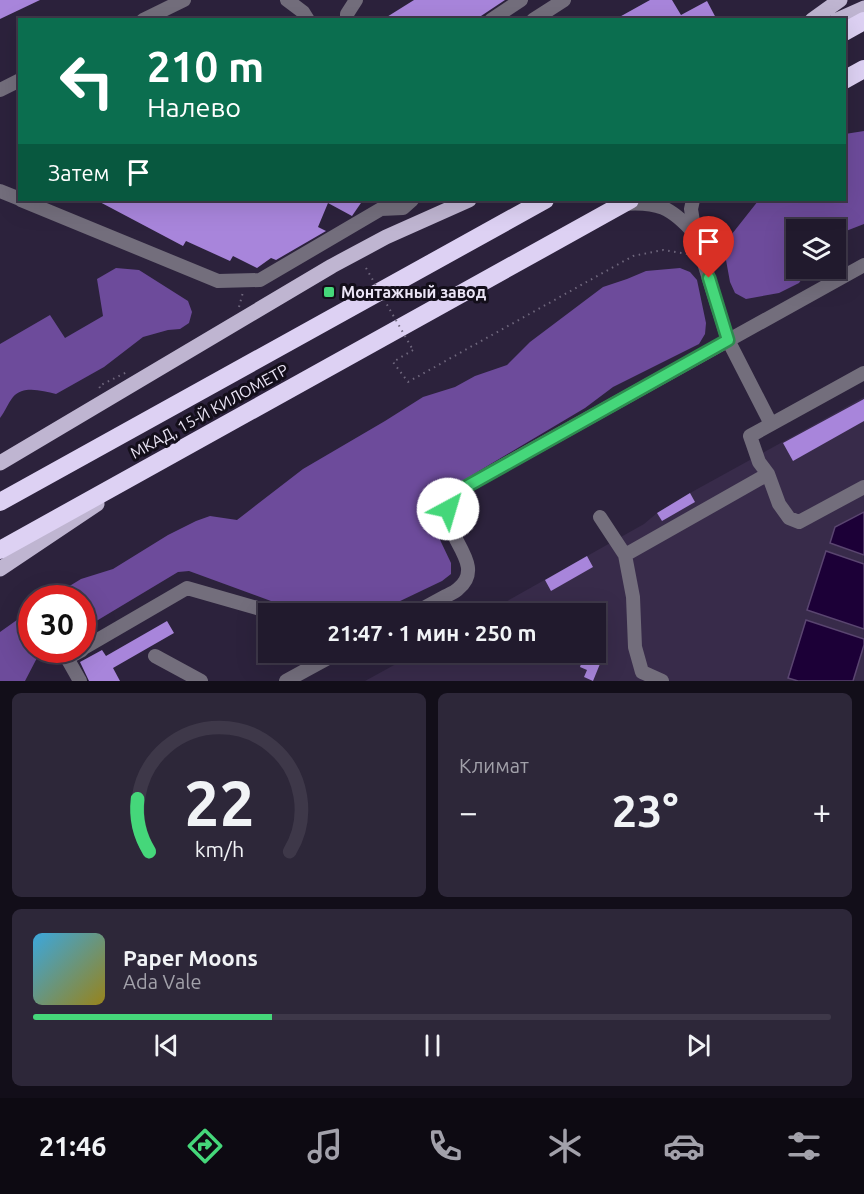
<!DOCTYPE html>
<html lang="ru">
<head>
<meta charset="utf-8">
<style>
	body { margin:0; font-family:Ubuntu,sans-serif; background:#2d2739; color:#f1f3f6; height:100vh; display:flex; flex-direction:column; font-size:22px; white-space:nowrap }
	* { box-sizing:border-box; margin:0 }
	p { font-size:20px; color:#a2a1aa }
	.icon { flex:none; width:33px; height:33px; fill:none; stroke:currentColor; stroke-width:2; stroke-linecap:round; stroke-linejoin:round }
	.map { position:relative; height:681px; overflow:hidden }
	.drawer { display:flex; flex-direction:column; gap:12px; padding:12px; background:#120e19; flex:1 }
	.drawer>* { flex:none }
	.hud { position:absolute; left:18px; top:18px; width:828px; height:183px; border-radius:0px; box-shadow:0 6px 24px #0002,0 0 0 2px #3e3849; background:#0b6e4f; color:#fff; overflow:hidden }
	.fabs { position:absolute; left:786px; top:219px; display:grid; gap:12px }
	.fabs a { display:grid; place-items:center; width:60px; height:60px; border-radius:0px; background:#211a2d; box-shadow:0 6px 24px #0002,0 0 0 2px #3e3849; font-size:30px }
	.speed { position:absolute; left:18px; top:585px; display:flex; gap:12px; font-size:30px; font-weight:700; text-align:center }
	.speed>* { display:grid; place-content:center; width:78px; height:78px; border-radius:50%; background:#211a2d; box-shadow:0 6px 24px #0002,0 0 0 2px #3e3849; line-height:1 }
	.speed .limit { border:9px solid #d22; background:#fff; color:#111 }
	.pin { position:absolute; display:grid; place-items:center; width:51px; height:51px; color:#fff; margin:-62px -26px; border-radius:50% 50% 50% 0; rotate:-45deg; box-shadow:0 0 6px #0007 }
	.pin .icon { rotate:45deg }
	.me { position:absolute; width:66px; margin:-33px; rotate:39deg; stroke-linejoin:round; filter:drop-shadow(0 0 4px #0008) }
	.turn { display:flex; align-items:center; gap:21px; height:126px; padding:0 30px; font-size:27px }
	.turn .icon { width:78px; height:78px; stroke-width:2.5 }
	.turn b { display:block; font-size:42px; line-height:51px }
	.then { display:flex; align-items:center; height:57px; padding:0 30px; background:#0003; gap:12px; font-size:22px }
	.big { font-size:45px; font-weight:700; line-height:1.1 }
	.drawer .widget { flex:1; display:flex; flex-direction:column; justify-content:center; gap:9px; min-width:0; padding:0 21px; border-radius:9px; background:#2d2739 }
	.drawer .dial { align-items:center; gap:0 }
	.dial svg { height:156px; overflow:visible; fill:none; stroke:#3e3849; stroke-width:7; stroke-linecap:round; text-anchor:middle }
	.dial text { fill:#f1f3f6; stroke:none }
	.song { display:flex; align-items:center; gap:18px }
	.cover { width:72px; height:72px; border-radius:9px; background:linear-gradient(135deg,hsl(200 70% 55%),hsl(50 70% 35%)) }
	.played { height:6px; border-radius:3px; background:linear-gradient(90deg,#45d77a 30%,#3e3849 30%) }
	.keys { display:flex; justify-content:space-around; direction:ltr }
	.heat { display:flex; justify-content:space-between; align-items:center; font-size:33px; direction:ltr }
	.drawer .tiles { flex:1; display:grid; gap:12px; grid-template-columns:1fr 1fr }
	.widget:last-child { grid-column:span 2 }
	.trip { position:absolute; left:258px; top:603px; width:348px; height:60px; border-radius:0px; background:#211a2d; box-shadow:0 6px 24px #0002,0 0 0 2px #3e3849; font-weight:700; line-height:60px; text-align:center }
	.dock { display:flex; height:96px; justify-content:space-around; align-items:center; background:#0d0a12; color:#a2a1aa }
	.dock .icon { width:42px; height:42px }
	.dock .current { color:#45d77a }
	.dock b { font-size:27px; color:#f1f3f6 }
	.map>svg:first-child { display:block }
</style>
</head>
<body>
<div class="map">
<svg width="864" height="681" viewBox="0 0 864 681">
	<rect width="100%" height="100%" fill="#2c223c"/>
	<path fill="#382b4a" d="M864,397V681H365L416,653L596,652V614L486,613L644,524L657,513L690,493Z"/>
	<path fill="#6d4b9b" d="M864,131V224L846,231L836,241V230H796V268L809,269L799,283L779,293L746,299L735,293L730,282L724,249L728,239L758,201L844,200L845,134Z
		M116,268L139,270L188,301L192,312L189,323L180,329L168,330L143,337L104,367L56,394C42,391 24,385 13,397C8,403 5,412 0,418V344L50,315L65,338L103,316L97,279Z
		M680,268L690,272L697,280L706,323L705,334L699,344L613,387L585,408L452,487L434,502L430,512L432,523L451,563V574L442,581L375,613L319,614L271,601L189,571L178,572L83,629L82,598H50L81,579L113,569L168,535L196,521L210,516L237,520L303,469L385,421L423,397L455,387L475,376L507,365L530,342L603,287L627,279L646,271Z
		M31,610L32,650H49L38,656L25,681H0V632Z"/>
	<path fill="#1c0037" stroke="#5a4570" stroke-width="1.5" d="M864,512V555L830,543L835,527Z
		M826,551L864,564V629L807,610Z
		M806,620L864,639V645L853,681H798L788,678Z"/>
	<path fill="#a885db" d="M0,0H40L0,19Z
		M414,0H505L475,20H382Z
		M650,0H672L681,15L707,1L717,20H614Z
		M96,200H363L352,216L328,203L318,227L326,231L276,260L271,258L257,268L233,256L230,261L186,241L183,246Z
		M864,399V421L793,461L783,443Z
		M690,493L695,502L662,521L657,513Z
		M587,556L593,567L551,591L545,580Z
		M167,621L174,633L113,668L120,681H89L80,662L102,650L106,656Z
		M596,651L604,654L593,681L584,677L587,670L580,667L584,655L592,658Z"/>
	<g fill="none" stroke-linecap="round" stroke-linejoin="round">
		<path stroke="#6f677d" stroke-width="2" stroke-dasharray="1.5 4.5" stroke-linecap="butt" d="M239,307L243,292
			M413,350L393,362L408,382L633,256L663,250L688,254
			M100,388L99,386L129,371"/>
		<path stroke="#736e7c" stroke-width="14" d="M287,0L303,12L308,20
			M143,20L184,0
			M347,20V14L356,0
			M491,20L521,0
			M533,20L564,0
			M0,90L20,80
			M0,191L20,199
			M21,200L218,281L260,280L381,209L403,208L412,200
			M693,200L691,209L695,234L728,340L771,424
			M621,204C658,201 671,207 695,234
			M864,373L750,436L759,462L768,474L779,504L789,518L799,522L864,487
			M600,517L625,555L633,597L635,647L642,672L662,681
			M625,555L768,474
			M413,614C424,608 435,602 446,596C450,594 455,592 458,589C488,565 441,535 448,508C450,500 457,494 461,489L864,265
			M82,649L187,588L278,614
			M155,656L201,681
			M80,681L67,658L82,650
			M286,681L339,652"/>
		<path stroke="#bfb5d1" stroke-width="15" d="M812,20L840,0
			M837,20L864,8
			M0,463L332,266L386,237L469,200
			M0,569L97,504"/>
		<path stroke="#ddd1f3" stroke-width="18" d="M844,32L864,21
			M844,80L864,69
			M0,502L545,200
			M0,550L630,200"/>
		<path stroke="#6f677d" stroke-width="2" stroke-dasharray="1.5 4.5" stroke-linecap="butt" d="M366,268L413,350"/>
	</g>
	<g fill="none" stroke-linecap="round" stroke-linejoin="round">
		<defs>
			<path id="route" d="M448,509L454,497L462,489L728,340L709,278"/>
		</defs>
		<use href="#route" stroke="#2d8c4f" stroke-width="15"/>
		<use href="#route" stroke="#45d77a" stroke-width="10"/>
	</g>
	<rect fill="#45d77a" stroke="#130e1a" stroke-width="2" x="323" y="286" width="12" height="12" rx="3"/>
	<g text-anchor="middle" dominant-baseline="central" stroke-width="6" stroke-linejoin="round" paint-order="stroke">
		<g font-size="16" font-weight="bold" fill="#ebe5f6" stroke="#130e1a" text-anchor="start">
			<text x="341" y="292">Монтажный завод</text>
		</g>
		<g font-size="16" fill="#ebe5f6" stroke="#130e1a">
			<text transform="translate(209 411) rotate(-29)">МКАД, 15-Й КИЛОМЕТР</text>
		</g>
	</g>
</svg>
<div class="fabs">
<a><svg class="icon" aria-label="layers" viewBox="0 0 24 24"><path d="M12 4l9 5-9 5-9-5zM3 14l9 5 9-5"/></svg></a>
</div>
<div class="speed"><div class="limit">30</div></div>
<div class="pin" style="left:709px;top:278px;background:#d93025"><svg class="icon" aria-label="arrive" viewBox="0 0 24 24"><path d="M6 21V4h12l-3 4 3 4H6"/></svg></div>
<svg class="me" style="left:448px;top:509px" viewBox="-20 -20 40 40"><circle r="19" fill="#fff"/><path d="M0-13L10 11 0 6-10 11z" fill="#45d77a"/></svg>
<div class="trip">21:47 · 1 мин · 250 m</div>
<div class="hud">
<div class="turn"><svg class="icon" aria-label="left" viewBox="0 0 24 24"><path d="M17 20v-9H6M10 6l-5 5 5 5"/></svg><div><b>210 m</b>Налево</div></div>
<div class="then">Затем<svg class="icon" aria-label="arrive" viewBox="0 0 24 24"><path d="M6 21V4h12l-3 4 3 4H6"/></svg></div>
</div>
</div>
<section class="drawer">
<div class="tiles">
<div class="widget dial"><svg viewBox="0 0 100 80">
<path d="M14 69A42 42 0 1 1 86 69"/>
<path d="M14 69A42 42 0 0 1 8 42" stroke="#45d77a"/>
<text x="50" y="56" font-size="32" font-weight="700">22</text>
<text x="50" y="72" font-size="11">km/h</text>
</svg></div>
<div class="widget"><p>Климат</p>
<div class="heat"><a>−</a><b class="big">23°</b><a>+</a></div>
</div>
<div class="widget">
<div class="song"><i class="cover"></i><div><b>Paper Moons</b><p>Ada Vale</p></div></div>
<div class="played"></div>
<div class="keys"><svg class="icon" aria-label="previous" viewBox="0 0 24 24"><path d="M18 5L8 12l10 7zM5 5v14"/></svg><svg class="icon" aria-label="pause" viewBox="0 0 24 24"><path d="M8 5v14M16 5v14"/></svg><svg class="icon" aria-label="next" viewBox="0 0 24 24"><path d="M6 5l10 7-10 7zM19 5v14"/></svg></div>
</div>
</div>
</section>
<nav class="dock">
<b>21:46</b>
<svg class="icon current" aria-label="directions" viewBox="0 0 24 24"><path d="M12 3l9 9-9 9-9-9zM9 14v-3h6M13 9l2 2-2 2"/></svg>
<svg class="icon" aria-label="music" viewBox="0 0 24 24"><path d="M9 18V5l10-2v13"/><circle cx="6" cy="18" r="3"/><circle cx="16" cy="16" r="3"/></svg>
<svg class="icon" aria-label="phone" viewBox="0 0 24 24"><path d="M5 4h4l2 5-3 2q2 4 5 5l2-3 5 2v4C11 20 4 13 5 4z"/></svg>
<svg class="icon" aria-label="climate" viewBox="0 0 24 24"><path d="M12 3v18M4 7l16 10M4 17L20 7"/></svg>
<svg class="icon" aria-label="car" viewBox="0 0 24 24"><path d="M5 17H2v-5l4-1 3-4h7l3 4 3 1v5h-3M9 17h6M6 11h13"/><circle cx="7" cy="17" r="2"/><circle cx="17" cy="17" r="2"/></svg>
<svg class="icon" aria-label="filters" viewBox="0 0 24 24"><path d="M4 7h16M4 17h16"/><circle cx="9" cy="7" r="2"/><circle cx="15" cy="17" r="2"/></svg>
</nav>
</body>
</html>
